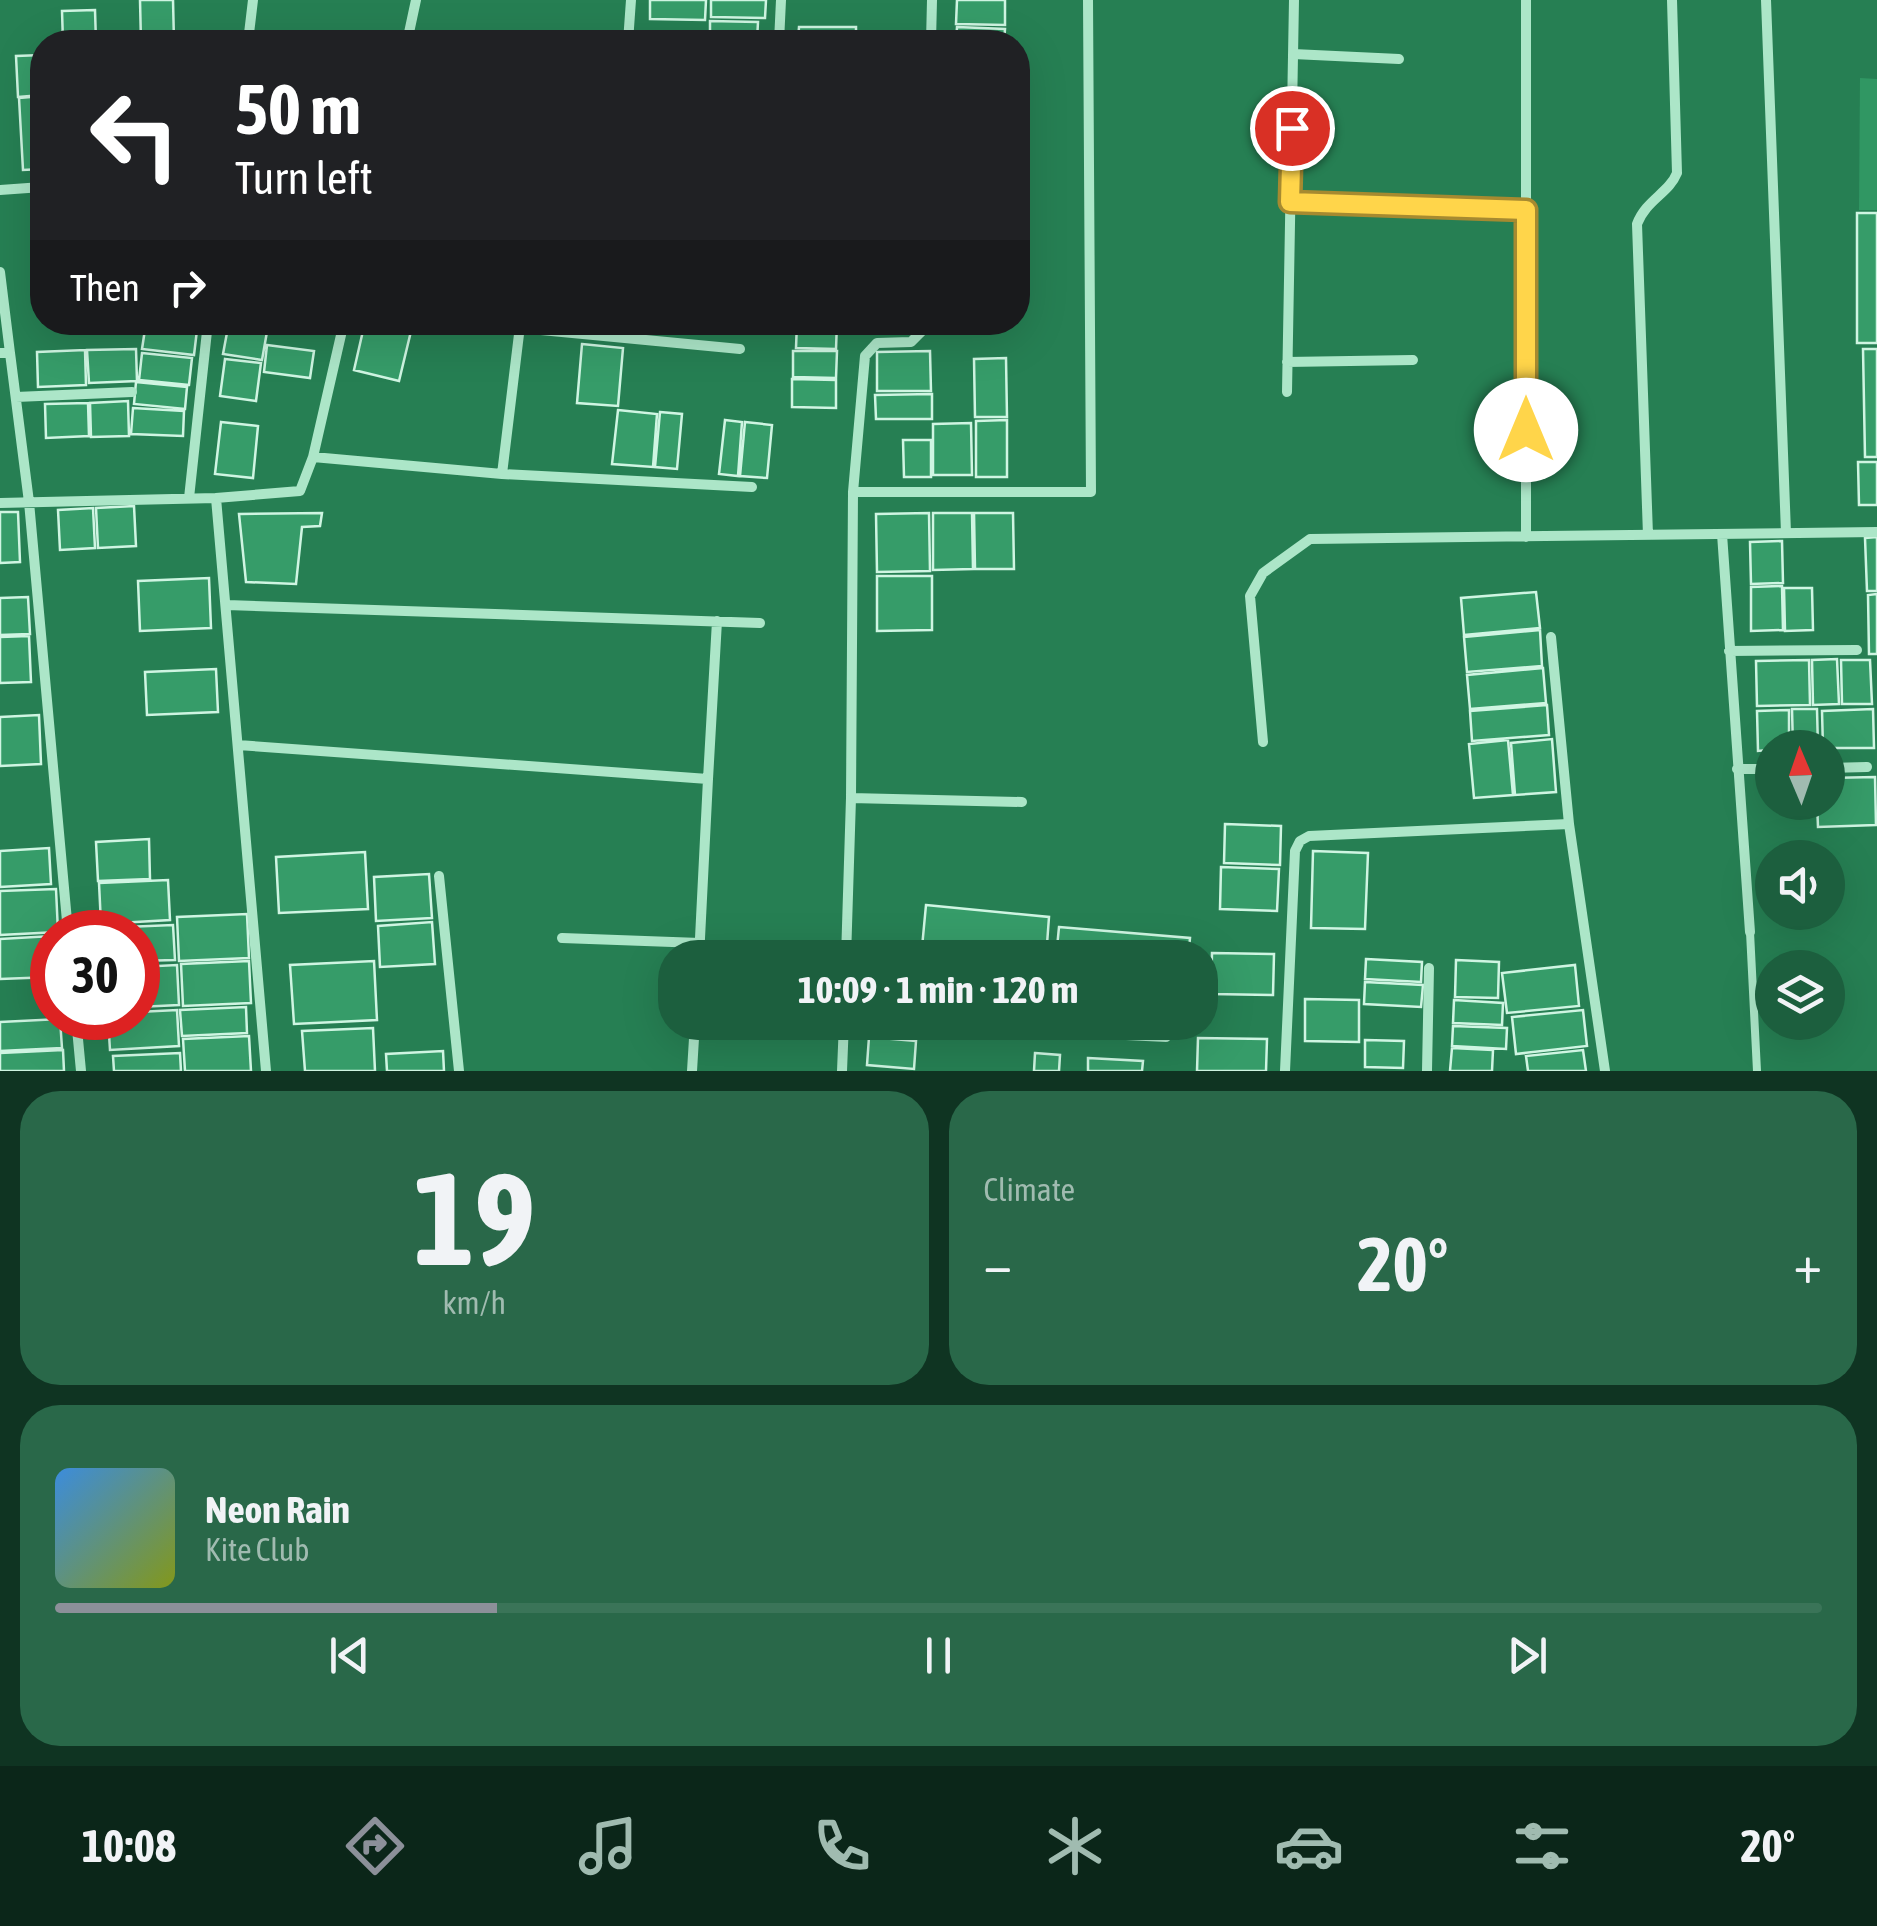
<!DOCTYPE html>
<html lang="en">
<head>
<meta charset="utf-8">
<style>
	body { margin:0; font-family:"Asap Condensed",sans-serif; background:#296849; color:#f1f3f6; height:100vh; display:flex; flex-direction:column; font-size:38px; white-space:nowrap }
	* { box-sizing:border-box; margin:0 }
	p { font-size:32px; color:#a0bbb0 }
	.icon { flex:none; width:55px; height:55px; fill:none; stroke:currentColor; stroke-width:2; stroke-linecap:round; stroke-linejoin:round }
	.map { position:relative; height:1071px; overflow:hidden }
	.sheet { display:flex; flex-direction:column; gap:20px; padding:20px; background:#0f3422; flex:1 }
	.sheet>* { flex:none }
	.top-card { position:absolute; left:30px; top:30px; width:1000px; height:305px; border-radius:40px; box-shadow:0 10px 40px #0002; background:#202124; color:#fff; overflow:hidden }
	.needle { width:65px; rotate:358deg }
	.controls { position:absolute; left:1755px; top:730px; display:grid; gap:20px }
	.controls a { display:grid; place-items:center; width:90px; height:90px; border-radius:50%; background:#1c5f3e; box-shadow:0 10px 40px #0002; font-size:50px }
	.speed { position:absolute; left:30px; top:910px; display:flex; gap:20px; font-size:50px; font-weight:700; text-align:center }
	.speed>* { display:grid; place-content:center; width:130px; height:130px; border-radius:50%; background:#1c5f3e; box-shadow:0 10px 40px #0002; line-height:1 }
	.speed .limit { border:15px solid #d22; background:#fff; color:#111 }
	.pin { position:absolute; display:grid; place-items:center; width:85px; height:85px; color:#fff; margin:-42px; border:5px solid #fff; border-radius:50%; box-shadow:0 2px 10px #0007 }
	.me { position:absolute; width:110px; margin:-55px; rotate:0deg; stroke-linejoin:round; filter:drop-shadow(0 0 8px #0008) }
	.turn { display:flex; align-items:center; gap:35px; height:210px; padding:0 40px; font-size:45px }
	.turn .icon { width:130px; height:130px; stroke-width:2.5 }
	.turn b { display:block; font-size:70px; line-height:85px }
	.then { display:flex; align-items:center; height:95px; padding:0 40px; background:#0003; gap:20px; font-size:38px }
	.big { font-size:75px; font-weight:700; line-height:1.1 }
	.sheet .card { flex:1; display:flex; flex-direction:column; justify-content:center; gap:15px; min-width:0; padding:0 35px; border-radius:40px; background:#296849 }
	.sheet .dial { align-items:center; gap:0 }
	.dial b { font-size:130px; line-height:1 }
	.song { display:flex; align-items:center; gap:30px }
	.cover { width:120px; height:120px; border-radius:15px; background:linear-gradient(135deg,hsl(210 70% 55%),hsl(70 70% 35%)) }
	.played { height:10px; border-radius:5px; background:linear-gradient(90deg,#8c9099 25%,#3a7458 25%) }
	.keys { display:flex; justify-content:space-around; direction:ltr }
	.heat { display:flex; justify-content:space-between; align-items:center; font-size:55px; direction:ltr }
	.sheet .tiles { flex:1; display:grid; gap:20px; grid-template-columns:1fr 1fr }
	.card:last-child { grid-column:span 2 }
	.trip { position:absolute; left:658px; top:940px; width:560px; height:100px; border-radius:40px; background:#1c5f3e; box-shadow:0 10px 40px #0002; font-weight:700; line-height:100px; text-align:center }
	.menu { display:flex; height:160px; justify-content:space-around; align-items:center; background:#0b2619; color:#a0bbb0 }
	.menu .icon { width:70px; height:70px }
	.menu .current { color:#8c9099 }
	.menu b { font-size:45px; color:#f1f3f6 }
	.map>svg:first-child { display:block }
</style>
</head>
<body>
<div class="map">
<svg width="1877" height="1071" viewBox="0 0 1877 1071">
	<rect width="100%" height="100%" fill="#267f53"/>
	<path fill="#309763" d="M1860,78L1877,79V210H1859Z"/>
	<path fill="#369c69" stroke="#cff5e2" stroke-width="2.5" d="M140,0H173L174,42H141Z
		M650,0H706L705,20L650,19Z
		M711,0H766L765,18L711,17Z
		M957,0H1005V25L956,24Z
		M95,10L96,42H63L62,11Z
		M710,21L758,22L757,41L710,39Z
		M799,27H856V42H798Z
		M957,27L1005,29L1004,42H956Z
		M334,34L377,42H333Z
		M42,55V95L18,97L16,56Z
		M42,96V169L23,170L19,98Z
		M1857,213H1877V343H1857Z
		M229,322L268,326L262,360L223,354Z
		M365,322H395L412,327L399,381L354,370Z
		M718,322H761L760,329L718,326Z
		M797,322H837L836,349L796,348Z
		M146,323L197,330L194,355L142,349Z
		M582,344L623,348L618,406L577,403Z
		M267,345L314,351L310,378L264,372Z
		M136,349L137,381L89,383L87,350Z
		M1863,349H1877V457H1865Z
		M85,350L86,385L38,387L37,352Z
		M793,351H837L836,378L793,377Z
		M930,351L931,391H877V352Z
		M142,353L192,358L189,385L139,380Z
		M1006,358L1007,417H975L974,359Z
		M225,359L261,363L256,401L220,396Z
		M792,379L836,380V408L792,407Z
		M136,382L187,387L185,409L134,404Z
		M932,394V419H876L875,395Z
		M128,401L129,436L91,437L90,403Z
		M88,403L89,436L46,438L45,404Z
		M133,408L184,411L183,436L131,434Z
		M618,410L657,414L653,467L612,464Z
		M660,412L682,414L677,469L655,467Z
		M725,420L742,422L738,476L719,474Z
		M1007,420V477H976V421Z
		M221,422L258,426L253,478L215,474Z
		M745,422L772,425L767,478L740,476Z
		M971,423L972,475H933V424Z
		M903,440H931V477H904Z
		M1858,462H1877V505H1859Z
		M134,506L136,546L98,548L96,508Z
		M93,508L95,548L60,550L58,510Z
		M0,512H18L20,562L0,563Z
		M322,513L320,526L302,527L296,584L246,582L239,514Z
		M929,513L930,571L877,572L876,514Z
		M933,513H972L973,569L933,570Z
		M974,513H1013L1014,569H975Z
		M1877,537V591H1867L1865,538Z
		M1782,541L1783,583L1751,584L1750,542Z
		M877,576H932V630L877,631Z
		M209,578L211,628L140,631L138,581Z
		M1782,586L1783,630L1751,631V587Z
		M1784,588H1812L1813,630L1785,631Z
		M1536,592L1540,628L1464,635L1461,598Z
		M1877,594V654H1869L1868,595Z
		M28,597L30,634L0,635V598Z
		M1540,630L1542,666L1467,672L1464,637Z
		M29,636L31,682L0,683V637Z
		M1837,659L1839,704L1813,705L1812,660Z
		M1809,660L1810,705L1757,706L1756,661Z
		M1841,660H1870L1872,704H1842Z
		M1543,668L1546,703L1470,709L1467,675Z
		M216,669L218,712L147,715L145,672Z
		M1547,705L1549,735L1472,741L1470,711Z
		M1792,709H1817L1818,748H1793Z
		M1873,709L1874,748H1823L1822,711Z
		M1789,710V748L1758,751L1757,711Z
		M39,715L41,764L0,766V717Z
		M1552,739L1556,792L1515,795L1511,743Z
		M1508,740L1513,795L1474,798L1469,744Z
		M1875,777L1876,825L1818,827L1817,802H1828V778Z
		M1225,824L1281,826L1280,865L1224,863Z
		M149,839L150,879L98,881L96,842Z
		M49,848L51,884L0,887V851Z
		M1313,851L1368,853L1365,929L1311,928Z
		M365,852L368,909L279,913L276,857Z
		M1221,867L1279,869L1277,911L1220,909Z
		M429,874L432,918L376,921L374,877Z
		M168,880L170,920L101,924L99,883Z
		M56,889L58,932L0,935V891Z
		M926,905L1049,917L1046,958H921Z
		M247,914L249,958L179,961L177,917Z
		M432,922L435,964L380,967L378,926Z
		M173,925L175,960L138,961V932H102L101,928Z
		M1059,927L1190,938L1188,958H1056Z
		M52,936V977L0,979V939Z
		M1212,953L1274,954L1273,995L1211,994Z
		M1366,959L1422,962L1421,982L1365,979Z
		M1456,960L1499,962L1498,998L1455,997Z
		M249,961L251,1003L183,1006L181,964Z
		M374,961L377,1020L294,1024L290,965Z
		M177,965L179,1005L138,1007V967Z
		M1575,965L1579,1006L1507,1013L1502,973Z
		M1365,982L1423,985L1421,1007L1364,1004Z
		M1305,999L1359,1000V1042L1305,1041Z
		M1454,1000L1503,1003L1502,1025L1453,1023Z
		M246,1007L247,1033L182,1036L180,1010Z
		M177,1010L179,1046L110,1050L108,1018H138V1012Z
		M1583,1010L1587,1046L1516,1054L1512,1017Z
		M60,1019L62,1048L0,1051V1022Z
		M1453,1026L1507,1028L1506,1049L1452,1046Z
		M373,1028L375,1071H305L302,1031Z
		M249,1036L251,1071H185L183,1039Z
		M869,1037L916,1041L914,1069L867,1065Z
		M1198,1038L1267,1039L1266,1071H1197Z
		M1365,1040L1404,1041L1403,1068L1365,1067Z
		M1452,1048L1493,1050L1492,1071H1450Z
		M63,1050L64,1071H0V1053Z
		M1583,1050L1586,1071H1528L1526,1056Z
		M443,1051L444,1071H387L386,1054Z
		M180,1053L181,1071H114L113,1056Z
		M1035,1053L1060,1055L1059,1071H1034Z
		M1088,1058L1143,1061L1142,1071H1088Z"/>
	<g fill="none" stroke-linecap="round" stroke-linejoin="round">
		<path stroke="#ace6c8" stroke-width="8" d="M1750,932L1757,1071"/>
		<path stroke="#ace6c8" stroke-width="10" d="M1766,0L1786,533
			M248,42L253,0
			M407,42L416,0
			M628,42L631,0
			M779,42L781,0
			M931,42L932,0
			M1293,54L1399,59
			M0,190L42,187
			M1290,202L1526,210
			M0,272L10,353H0
			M520,328L740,349
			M10,353L29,502L68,932
			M1287,362L1413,360
			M1287,392L1294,0
			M16,397L132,392
			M313,457L502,474L752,487
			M502,474L520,326
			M853,492H1091L1088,0
			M189,498L208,322
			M216,498L266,1071
			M0,503L216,498L300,491L313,457L344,322
			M1722,534L1750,932
			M1648,535L1637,224C1646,200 1669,193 1677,173L1672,0
			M1526,537V0
			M227,605L760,623
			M1551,637L1569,824L1605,1071
			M1729,651L1857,650
			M1263,742L1250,596L1263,573L1310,539L1877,532
			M238,745L708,779L699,958
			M1828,768L1867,767
			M1737,769H1772
			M708,779L717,621
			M851,798L1022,802
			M439,876L459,1071
			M562,938L700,943
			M846,958L851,798L853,492L865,356L877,343L911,342L923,330L924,322
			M76,1018L81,1071
			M865,1022L1166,1037
			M692,1071L695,1022
			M842,1071L844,1022
			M1285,1071L1295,851L1300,841L1309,836L1569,824
			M1427,1071L1429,968"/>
	</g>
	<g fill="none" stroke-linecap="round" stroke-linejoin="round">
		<defs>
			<path id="route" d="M1292,128L1290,202L1526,210V430"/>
		</defs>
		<use href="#route" stroke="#a68a30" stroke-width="25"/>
		<use href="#route" stroke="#ffd54a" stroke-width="18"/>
	</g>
</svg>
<div class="controls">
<a><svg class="needle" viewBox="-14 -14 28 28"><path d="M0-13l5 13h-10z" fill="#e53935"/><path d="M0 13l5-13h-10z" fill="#a0bbb0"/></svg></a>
<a><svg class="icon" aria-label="sound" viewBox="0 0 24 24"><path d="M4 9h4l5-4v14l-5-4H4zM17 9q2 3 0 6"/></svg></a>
<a><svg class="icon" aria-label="layers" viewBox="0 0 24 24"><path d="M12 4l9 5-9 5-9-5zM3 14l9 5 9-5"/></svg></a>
</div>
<div class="speed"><div class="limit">30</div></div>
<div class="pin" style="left:1292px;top:128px;background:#d93025"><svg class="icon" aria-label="arrive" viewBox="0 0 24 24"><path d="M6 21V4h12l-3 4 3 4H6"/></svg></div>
<svg class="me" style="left:1526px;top:430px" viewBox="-20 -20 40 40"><circle r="19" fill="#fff"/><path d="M0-13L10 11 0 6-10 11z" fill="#ffd54a"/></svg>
<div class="trip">10:09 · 1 min · 120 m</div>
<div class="top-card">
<div class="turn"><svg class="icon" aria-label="left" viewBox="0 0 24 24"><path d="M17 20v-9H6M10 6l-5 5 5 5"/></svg><div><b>50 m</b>Turn left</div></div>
<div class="then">Then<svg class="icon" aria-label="right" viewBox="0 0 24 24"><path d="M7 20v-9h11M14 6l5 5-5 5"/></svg></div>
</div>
</div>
<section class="sheet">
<div class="tiles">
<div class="card dial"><b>19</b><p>km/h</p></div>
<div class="card"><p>Climate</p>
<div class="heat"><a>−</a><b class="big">20°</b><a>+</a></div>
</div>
<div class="card">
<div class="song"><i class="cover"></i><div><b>Neon Rain</b><p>Kite Club</p></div></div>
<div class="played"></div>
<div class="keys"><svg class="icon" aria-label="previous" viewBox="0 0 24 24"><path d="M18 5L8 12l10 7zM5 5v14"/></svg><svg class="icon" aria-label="pause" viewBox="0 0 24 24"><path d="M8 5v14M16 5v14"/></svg><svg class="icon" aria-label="next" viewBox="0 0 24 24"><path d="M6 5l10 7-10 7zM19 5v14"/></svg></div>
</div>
</div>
</section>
<nav class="menu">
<b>10:08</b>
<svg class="icon current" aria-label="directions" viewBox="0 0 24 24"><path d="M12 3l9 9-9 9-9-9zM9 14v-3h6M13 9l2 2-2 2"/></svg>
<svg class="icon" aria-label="music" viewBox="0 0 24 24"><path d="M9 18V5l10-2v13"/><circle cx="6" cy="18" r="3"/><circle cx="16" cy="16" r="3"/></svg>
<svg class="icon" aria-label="phone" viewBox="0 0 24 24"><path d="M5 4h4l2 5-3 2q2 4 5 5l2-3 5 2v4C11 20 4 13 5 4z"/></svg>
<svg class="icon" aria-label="climate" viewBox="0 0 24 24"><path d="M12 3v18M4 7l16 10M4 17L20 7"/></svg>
<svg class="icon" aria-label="car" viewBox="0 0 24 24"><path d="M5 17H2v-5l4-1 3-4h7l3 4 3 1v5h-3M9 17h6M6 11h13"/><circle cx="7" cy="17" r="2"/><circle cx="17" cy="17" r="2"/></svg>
<svg class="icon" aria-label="filters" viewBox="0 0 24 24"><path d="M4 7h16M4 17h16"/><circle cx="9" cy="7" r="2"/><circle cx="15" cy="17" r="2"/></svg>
<b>20°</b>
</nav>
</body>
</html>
